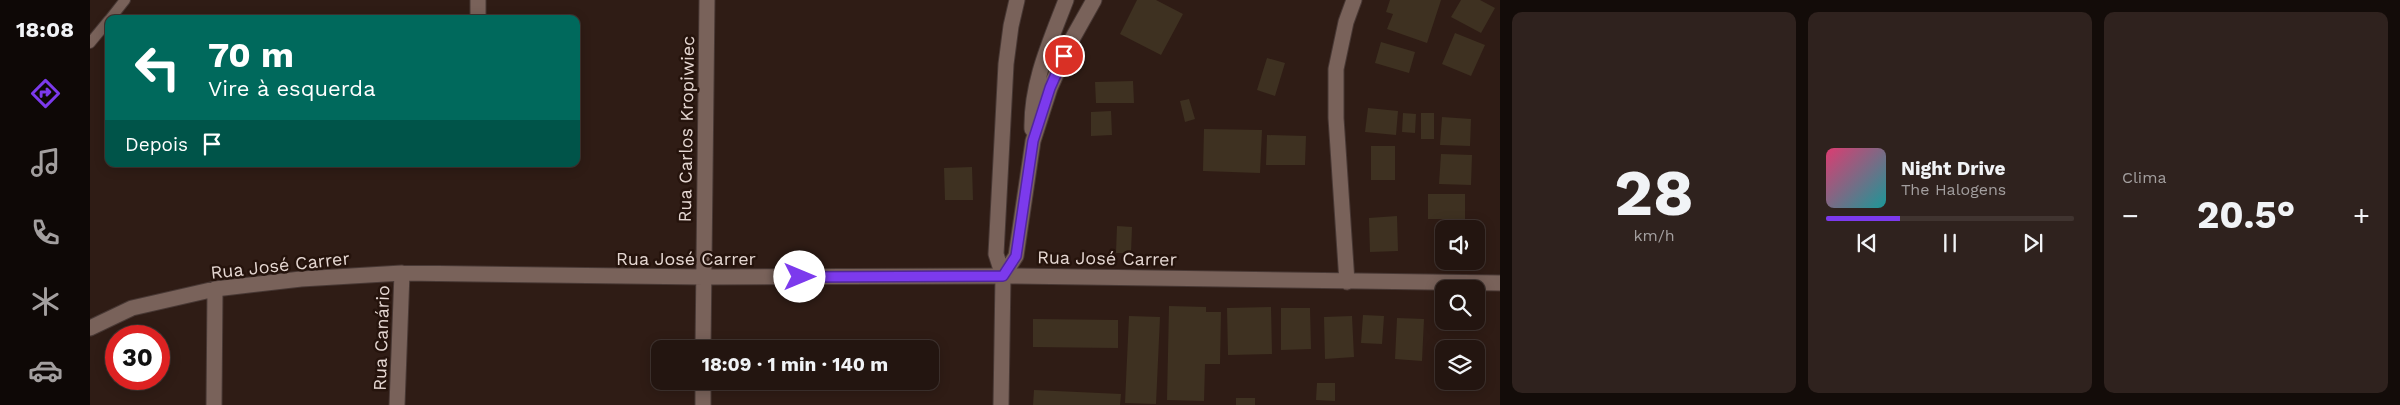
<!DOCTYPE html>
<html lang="pt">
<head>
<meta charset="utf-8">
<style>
	body { margin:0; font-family:"Work Sans",sans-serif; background:#2f221e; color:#f1f3f6; height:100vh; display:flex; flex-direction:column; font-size:19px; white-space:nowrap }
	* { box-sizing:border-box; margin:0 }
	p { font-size:16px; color:#a39f9f }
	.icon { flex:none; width:28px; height:28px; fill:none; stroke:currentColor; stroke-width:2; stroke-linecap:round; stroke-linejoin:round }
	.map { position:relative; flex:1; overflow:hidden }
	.sheet { display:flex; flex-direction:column; gap:12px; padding:12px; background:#130c09; width:900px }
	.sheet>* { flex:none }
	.hud { position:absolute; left:15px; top:15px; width:475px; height:152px; border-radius:10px; box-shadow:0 2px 12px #0003,0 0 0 1px #403430; background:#00695c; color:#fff; overflow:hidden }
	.tools { position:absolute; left:1345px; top:220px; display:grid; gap:10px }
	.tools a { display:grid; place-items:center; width:50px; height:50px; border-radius:10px; background:#231510; box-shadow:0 2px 12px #0003,0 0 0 1px #403430; font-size:25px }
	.speed { position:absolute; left:15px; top:325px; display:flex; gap:10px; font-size:25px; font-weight:700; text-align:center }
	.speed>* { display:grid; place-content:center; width:65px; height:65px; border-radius:50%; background:#231510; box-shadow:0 2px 12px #0003,0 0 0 1px #403430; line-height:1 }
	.speed .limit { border:8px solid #d22; background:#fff; color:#111 }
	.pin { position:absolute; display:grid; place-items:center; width:42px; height:42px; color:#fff; margin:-21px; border:2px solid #fff; border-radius:50%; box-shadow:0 1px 5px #0007 }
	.me { position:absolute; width:55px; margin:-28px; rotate:90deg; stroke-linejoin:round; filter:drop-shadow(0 0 4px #0008) }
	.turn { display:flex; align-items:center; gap:18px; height:105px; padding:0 20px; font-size:22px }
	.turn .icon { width:65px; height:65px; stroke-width:2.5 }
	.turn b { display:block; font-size:35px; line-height:42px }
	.then { display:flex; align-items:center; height:48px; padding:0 20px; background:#0003; gap:10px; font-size:19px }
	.big { font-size:38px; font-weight:700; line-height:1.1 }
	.sheet .card { flex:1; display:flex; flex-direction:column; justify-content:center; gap:8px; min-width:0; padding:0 18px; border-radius:10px; background:#2f221e }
	.sheet .dial { align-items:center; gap:0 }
	.dial b { font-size:65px; line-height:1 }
	.song { display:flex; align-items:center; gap:15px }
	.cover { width:60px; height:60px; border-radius:8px; background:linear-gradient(135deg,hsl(340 70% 55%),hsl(180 70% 35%)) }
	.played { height:5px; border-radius:2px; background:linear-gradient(90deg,#7c3aed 30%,#403430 30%) }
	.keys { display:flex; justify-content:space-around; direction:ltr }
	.heat { display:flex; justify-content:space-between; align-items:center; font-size:28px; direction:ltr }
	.sheet .tiles { flex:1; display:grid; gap:12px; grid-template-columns:repeat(3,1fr) }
	.trip { position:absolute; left:561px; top:340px; width:288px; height:50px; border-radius:10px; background:#231510; box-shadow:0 2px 12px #0003,0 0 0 1px #403430; font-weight:700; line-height:50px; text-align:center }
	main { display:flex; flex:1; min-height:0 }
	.tab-bar { display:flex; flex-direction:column; width:90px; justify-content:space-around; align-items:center; background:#0e0806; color:#a39f9f }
	.tab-bar .icon { width:35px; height:35px }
	.tab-bar .on { color:#7c3aed }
	.tab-bar b { font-size:22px; color:#f1f3f6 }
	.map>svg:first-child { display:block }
</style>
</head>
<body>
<main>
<nav class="tab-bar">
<b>18:08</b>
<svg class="icon on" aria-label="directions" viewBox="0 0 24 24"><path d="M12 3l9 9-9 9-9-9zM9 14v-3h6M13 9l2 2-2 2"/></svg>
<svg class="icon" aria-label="music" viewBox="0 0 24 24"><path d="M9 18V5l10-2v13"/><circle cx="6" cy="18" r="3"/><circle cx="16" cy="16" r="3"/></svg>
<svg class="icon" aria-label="phone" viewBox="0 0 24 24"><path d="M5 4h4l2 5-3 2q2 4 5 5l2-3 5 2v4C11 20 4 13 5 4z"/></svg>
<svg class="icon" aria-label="climate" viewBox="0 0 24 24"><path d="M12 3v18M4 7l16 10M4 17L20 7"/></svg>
<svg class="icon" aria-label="car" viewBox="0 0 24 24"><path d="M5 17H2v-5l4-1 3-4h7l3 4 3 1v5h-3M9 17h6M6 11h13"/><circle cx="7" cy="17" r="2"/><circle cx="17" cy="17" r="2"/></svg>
</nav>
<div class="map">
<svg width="1410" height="405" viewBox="0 0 1410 405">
	<rect width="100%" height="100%" fill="#2f1c15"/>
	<path fill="#3e3121" d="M1047,0H1066L1093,14L1071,55L1030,34Z
		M1300,0H1351L1337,43L1297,29L1303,14L1296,12Z
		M1371,0H1390L1405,8L1391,33L1361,17Z
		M1365,33L1395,45L1381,76L1352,64Z
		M1291,42L1325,52L1319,73L1285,63Z
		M1177,58L1195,63L1185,96L1167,90Z
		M1043,81L1044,103H1006L1005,82Z
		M1099,99L1105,119L1095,122L1090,101Z
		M1278,108L1308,111L1306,135L1275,132Z
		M1021,111L1022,135L1001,136V112Z
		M1313,113L1326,114L1325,133L1312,132Z
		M1331,113H1344V139H1331Z
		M1352,117L1381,119L1380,146L1350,145Z
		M1114,129L1172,130L1170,173L1113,171Z
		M1177,135L1216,136L1215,165H1176Z
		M1281,146H1305V180H1281Z
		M1351,154L1382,155L1381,185L1349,184Z
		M882,167L883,200H855L854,168Z
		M1338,194H1375V219H1338Z
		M1307,216L1308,251L1280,252L1279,218Z
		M1027,226L1042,227L1041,253H1026Z
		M1079,306L1116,307V312H1131L1130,364H1115L1114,401L1077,400Z
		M1181,307L1182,354L1138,355L1137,308Z
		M1191,308H1220L1221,349L1191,350Z
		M1273,315L1294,316L1292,344L1271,343Z
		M1039,316L1070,317L1066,404L1035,403Z
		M1262,316L1264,357L1235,359L1234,317Z
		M1307,318L1334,319L1332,361L1305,359Z
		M943,319L1028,320V348L943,347Z
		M1227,383H1245V401L1226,400Z
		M944,390L1031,394L1030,405H943Z
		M1146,398H1165V405H1146Z"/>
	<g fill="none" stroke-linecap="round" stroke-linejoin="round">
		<defs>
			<path id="lane" d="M20,19L35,0
				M0,43L19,20"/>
			<path id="street" d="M388,19V0
				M1257,282L1246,118V69L1256,22L1264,0
				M0,328L42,308L125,289L211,279L312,273L614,277L926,276L1410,283
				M613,349L617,0
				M124,405L125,289
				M307,405L312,273
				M613,405V381"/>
			<path id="secondary" d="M942,129C941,83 960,42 976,0
				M913,276L926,256L943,141L960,88L981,41L1004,0
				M911,405L913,276L906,254L916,64L921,26L927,0"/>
		</defs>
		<use href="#lane" stroke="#483834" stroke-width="12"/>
		<use href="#street" stroke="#483834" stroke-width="17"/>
		<use href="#secondary" stroke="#483834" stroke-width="17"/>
		<use href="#lane" stroke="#79625a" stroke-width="10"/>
		<use href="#street" stroke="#79625a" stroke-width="15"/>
		<use href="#secondary" stroke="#79625a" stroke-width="15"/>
	</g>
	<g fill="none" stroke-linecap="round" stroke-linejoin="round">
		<defs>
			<path id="route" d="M710,277L913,276L926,256L943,141L960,88L974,56"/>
		</defs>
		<use href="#route" stroke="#51269a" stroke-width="12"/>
		<use href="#route" stroke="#7c3aed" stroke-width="9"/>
	</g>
	<g text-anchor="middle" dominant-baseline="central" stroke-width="5" stroke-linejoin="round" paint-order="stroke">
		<g font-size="18" fill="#e5d7d2" stroke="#25130c">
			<text transform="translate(596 129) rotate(-89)">Rua Carlos Kropiwiec</text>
			<text x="596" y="258">Rua José Carrer</text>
			<text transform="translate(1017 258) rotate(1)">Rua José Carrer</text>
			<text transform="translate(190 265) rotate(-6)">Rua José Carrer</text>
			<text transform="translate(291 338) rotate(-88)">Rua Canário</text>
		</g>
	</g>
</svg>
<div class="tools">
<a><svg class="icon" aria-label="sound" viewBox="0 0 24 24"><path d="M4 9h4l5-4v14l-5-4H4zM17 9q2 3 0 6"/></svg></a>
<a><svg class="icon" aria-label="search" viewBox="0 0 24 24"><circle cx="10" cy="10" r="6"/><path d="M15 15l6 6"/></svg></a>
<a><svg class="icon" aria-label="layers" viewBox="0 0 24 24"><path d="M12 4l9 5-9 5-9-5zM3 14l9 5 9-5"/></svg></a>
</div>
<div class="speed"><div class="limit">30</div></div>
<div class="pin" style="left:974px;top:56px;background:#d93025"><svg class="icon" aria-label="arrive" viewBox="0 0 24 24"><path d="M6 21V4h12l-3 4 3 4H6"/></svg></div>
<svg class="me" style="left:710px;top:277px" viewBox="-20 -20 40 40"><circle r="19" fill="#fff"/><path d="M0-13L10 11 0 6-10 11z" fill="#7c3aed"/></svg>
<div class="trip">18:09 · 1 min · 140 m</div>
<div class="hud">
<div class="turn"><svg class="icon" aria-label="left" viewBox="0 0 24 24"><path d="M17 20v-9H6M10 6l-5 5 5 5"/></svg><div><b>70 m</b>Vire à esquerda</div></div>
<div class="then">Depois<svg class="icon" aria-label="arrive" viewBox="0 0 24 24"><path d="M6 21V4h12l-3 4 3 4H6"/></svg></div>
</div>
</div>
<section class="sheet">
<div class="tiles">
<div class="card dial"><b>28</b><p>km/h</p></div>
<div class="card">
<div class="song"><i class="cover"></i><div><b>Night Drive</b><p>The Halogens</p></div></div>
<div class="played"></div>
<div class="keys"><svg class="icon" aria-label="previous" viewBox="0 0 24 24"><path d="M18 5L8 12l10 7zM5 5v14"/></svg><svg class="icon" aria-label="pause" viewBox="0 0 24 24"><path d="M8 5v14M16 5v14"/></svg><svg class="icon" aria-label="next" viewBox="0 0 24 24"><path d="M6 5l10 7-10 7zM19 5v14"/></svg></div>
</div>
<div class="card"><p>Clima</p>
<div class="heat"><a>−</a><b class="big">20.5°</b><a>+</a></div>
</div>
</div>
</section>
</main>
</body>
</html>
